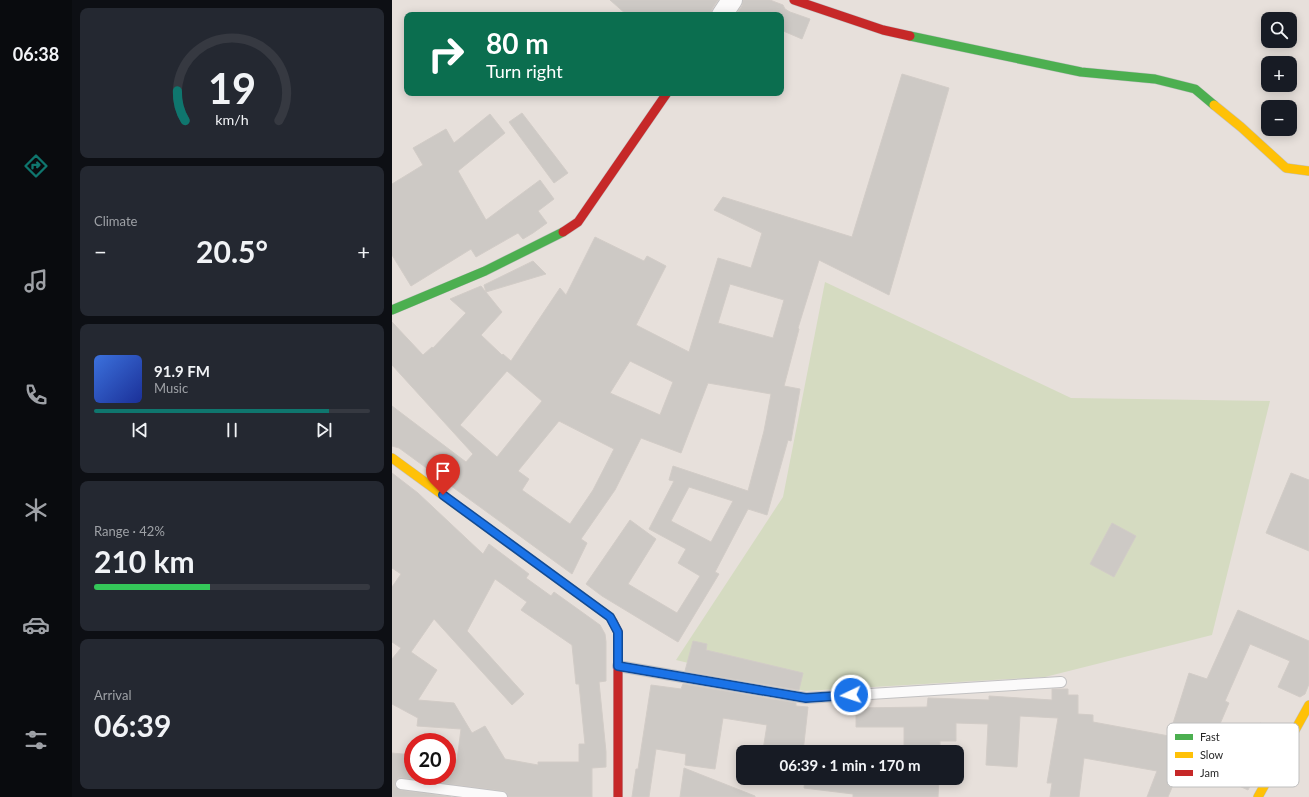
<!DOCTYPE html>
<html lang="en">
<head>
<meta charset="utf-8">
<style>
	body { margin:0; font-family:Lato,sans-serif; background:#242831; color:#f1f3f6; height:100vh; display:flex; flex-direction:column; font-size:15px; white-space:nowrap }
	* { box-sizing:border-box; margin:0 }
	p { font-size:13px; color:#9ea1a6 }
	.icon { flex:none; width:22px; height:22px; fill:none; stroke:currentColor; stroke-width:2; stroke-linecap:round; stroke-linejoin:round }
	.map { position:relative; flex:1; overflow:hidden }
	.sheet { display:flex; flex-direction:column; gap:8px; padding:8px; background:#0d0f14; width:320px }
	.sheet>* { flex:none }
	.top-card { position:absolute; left:12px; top:12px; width:380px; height:84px; border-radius:8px; box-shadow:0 2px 10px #0003; background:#0b6e4f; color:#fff; overflow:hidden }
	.tools { position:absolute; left:869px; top:12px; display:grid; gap:8px }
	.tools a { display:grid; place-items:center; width:36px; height:36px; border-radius:8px; background:#171b24; box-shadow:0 2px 10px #0003; font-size:20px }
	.speed { position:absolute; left:12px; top:733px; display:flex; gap:8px; font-size:20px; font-weight:700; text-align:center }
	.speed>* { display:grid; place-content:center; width:52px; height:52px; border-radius:50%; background:#171b24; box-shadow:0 2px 10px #0003; line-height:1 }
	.speed .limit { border:6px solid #d22; background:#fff; color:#111 }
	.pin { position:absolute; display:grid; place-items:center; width:34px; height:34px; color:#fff; margin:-41px -17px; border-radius:50% 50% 50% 0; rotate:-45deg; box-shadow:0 0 4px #0007 }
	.pin .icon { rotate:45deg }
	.me { position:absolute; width:44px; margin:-22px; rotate:266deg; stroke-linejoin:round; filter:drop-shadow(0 0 3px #0008) }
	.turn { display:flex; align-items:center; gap:14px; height:84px; padding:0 16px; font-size:18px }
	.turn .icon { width:52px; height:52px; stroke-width:2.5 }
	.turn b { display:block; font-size:28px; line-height:34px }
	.big { font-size:30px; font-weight:700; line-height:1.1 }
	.sheet .tile { flex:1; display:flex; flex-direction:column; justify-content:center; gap:6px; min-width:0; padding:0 14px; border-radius:8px; background:#242831 }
	.sheet .dial { align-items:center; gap:0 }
	.dial svg { height:104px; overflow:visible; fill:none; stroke:#363941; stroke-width:7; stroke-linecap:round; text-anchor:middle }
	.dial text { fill:#f1f3f6; stroke:none }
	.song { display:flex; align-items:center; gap:12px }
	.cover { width:48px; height:48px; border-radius:6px; background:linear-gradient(135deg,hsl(220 70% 55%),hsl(230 70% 35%)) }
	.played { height:4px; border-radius:2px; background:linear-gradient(90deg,#0f766e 85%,#363941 85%) }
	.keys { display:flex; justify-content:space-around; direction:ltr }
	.heat { display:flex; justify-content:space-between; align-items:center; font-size:22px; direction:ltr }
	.charge { height:6px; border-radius:3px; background:linear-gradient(90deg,#34c759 42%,#363941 0) }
	.trip { position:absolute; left:344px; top:745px; width:228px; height:40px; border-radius:8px; background:#171b24; box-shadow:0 2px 10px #0003; font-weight:700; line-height:40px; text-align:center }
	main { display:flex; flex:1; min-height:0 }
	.dock { display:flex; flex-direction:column; width:72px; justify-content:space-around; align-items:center; background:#090b0e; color:#9ea1a6 }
	.dock .icon { width:28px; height:28px }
	.dock .selected { color:#0f766e }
	.dock b { font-size:18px; color:#f1f3f6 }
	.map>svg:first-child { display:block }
</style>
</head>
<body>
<main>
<nav class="dock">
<b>06:38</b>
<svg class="icon selected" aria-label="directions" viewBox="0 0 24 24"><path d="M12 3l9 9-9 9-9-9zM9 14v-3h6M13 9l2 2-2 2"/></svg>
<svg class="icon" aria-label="music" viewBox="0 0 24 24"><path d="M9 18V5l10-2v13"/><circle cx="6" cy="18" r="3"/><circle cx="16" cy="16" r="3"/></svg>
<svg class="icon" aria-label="phone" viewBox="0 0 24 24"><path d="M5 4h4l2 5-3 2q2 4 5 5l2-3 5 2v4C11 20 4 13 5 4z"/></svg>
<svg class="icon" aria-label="climate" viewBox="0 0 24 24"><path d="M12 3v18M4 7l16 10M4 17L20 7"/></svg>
<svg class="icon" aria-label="car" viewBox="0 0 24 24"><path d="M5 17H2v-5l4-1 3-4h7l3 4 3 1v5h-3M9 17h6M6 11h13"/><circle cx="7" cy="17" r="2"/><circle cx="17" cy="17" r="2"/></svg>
<svg class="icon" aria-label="filters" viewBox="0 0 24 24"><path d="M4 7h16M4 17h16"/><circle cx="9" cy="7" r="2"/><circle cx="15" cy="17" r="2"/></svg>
</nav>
<section class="sheet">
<div class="tile dial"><svg viewBox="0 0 100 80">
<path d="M14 69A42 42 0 1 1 86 69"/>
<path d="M14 69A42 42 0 0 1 8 46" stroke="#0f766e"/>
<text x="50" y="56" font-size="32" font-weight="700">19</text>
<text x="50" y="72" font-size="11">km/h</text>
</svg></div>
<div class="tile"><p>Climate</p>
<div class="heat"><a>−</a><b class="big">20.5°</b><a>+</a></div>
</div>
<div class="tile">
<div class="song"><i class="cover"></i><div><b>91.9 FM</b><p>Music</p></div></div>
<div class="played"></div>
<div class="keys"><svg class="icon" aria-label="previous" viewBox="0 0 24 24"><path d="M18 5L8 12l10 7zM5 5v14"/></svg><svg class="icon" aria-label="pause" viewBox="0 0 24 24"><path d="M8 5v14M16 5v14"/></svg><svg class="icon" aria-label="next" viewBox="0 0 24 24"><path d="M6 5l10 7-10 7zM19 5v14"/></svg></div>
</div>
<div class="tile"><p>Range · 42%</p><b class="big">210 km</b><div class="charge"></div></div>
<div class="tile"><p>Arrival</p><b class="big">06:39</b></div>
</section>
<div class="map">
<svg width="917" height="797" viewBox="0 0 917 797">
	<rect width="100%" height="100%" fill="#e7e0db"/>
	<path fill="#d5dbc1" d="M433,282L679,398L878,401L820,635L653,677L413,691L284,660L391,497Z"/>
	<path fill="#cdc9c5" stroke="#d2ccc7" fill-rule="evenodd" d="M218,0H326L320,9L319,15H235Z
		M351,0H378L391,5L393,9L398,12L418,19L410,39L389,30V15H353L346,12L350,6Z
		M510,74L557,88L497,295L427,260L406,328L407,329L392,386L408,389L399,441L396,440L375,515L356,509L323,572L327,574L286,642L210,596L194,584L238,520L264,539L236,584L285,613L308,576L286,563L294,549L257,529L282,481L277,480L281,466L356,491L372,431L379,394L316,383L289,453L249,438L223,490L189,539L195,543L180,574L7,448L0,446V406L74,462L81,454L0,365V322L31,355L40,347L41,348L74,313L58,299L89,286L110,312L89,335L110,355L111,354L119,361L168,288L174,295L203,237L252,261L255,256L274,266L244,325L297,352L326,258L359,268L370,233L322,210L331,197L460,237ZM338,284L392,300L381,338L326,323ZM238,361L281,382L268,415L218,393ZM115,371L150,401L105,457L68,425ZM167,421L222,449L201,490L178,524L130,490L137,479L126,471ZM297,487L341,501L319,542L279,521Z
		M130,113L176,173L162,183L117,122Z
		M98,114L113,133L66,171L94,220L148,180L162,199L146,211L155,223L141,233L131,239L126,233L84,257L79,249L19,286L0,255V184L31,165L21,148L54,129L62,143Z
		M141,261L154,274L94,292L92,285Z
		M0,473L26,493L91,554L97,544L137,574L134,578L159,596L162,592L208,625L213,634L214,642V681L207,682L214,752V767L200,768V797H116L114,792L111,791L10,778H6L3,783V787L8,790L59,797H0V753L21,755V776H55V759L65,760L69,729L25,726L26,718L0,704V659L9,648L0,642V587L9,574L0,568ZM103,579L135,602L129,610L180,645L184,684H187L193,744H187V762H146V765L113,759L93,726L80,733L62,703L26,700L45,670L19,652L42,619L120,705L132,694L75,631Z
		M899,473L917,480V551L874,533Z
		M720,523L744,536L722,577L698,564Z
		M846,610L917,641V684L913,694L908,697L886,687L898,661L858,644L833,701L837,703L821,740L854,755L868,723L887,731L856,790L791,761L776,797H755L765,771L692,758L687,797H658L660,783H655L666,718L628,716L625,767L594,765L596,724L564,723V741H548V748H512V727H464V708L535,707L536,698L597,700V696L660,700V689H676V695H686V714L701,715V722L777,736L797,673L815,679Z
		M301,641L315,644L314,650L411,673L407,690L293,671Z
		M291,684L404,703V706L416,707L411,752H387L371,750L375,725L331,718L323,769L293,765L294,754L264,749L257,797H240L244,769H246L259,685L289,689Z
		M292,768L363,796V797H288Z
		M413,778H547L546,797H461V794L412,788Z"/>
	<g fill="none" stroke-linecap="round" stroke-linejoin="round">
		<defs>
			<path id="lane" d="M226,666L414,698L669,682
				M9,784L110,797"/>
			<path id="street" d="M330,15L340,0"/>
			<path id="fast" d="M518,36L689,72L763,79L803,89L822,105
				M0,310L93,271L171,232"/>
			<path id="slow" d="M822,105L849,127L894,168L917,171
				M0,458L218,617L221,622
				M866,797L917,705"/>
			<path id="jam" d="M402,0L491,30L518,36
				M171,232L186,222L275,93
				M221,622L226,632V797"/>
		</defs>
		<use href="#lane" stroke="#c2c1c2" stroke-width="12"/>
		<use href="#street" stroke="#c2c1c2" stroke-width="22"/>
		<use href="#fast" stroke="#c2c1c2" stroke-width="10"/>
		<use href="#slow" stroke="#c2c1c2" stroke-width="10"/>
		<use href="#jam" stroke="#c2c1c2" stroke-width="10"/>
		<use href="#lane" stroke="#fbfafa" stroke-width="10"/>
		<use href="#street" stroke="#fbfafa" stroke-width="20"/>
		<use href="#fast" stroke="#4caf50" stroke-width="9"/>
		<use href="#slow" stroke="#ffc107" stroke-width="9"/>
		<use href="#jam" stroke="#c62828" stroke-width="9"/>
	</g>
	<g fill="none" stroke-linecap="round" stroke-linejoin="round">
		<defs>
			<path id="route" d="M51,495L218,617L226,632V666L414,698L459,695"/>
		</defs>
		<use href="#route" stroke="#114b97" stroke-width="10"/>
		<use href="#route" stroke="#1a73e8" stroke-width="7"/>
	</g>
	<rect x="775" y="723" width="132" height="64" rx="6" fill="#fff" stroke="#bebebe" stroke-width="1"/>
	<rect x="783" y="734" width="18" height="6" fill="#4caf50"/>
	<rect x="783" y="752" width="18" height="6" fill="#ffc107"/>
	<rect x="783" y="770" width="18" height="6" fill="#c62828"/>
	<g font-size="11" fill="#272727">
		<text x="808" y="741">Fast</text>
		<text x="808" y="759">Slow</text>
		<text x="808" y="777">Jam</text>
	</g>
</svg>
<div class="tools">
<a><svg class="icon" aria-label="search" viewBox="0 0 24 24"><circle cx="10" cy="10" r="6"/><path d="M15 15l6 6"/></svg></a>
<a>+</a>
<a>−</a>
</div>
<div class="speed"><div class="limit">20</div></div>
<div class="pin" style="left:51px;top:495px;background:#d93025"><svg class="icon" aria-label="arrive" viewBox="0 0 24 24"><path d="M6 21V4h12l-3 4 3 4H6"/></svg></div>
<svg class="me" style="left:459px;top:695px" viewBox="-20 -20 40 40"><circle r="17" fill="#1a73e8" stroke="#fff" stroke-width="3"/><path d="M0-11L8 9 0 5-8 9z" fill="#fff"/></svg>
<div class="trip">06:39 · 1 min · 170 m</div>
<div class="top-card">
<div class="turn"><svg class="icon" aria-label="right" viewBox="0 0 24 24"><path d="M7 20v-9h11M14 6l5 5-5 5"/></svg><div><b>80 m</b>Turn right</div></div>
</div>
</div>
</main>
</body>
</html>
